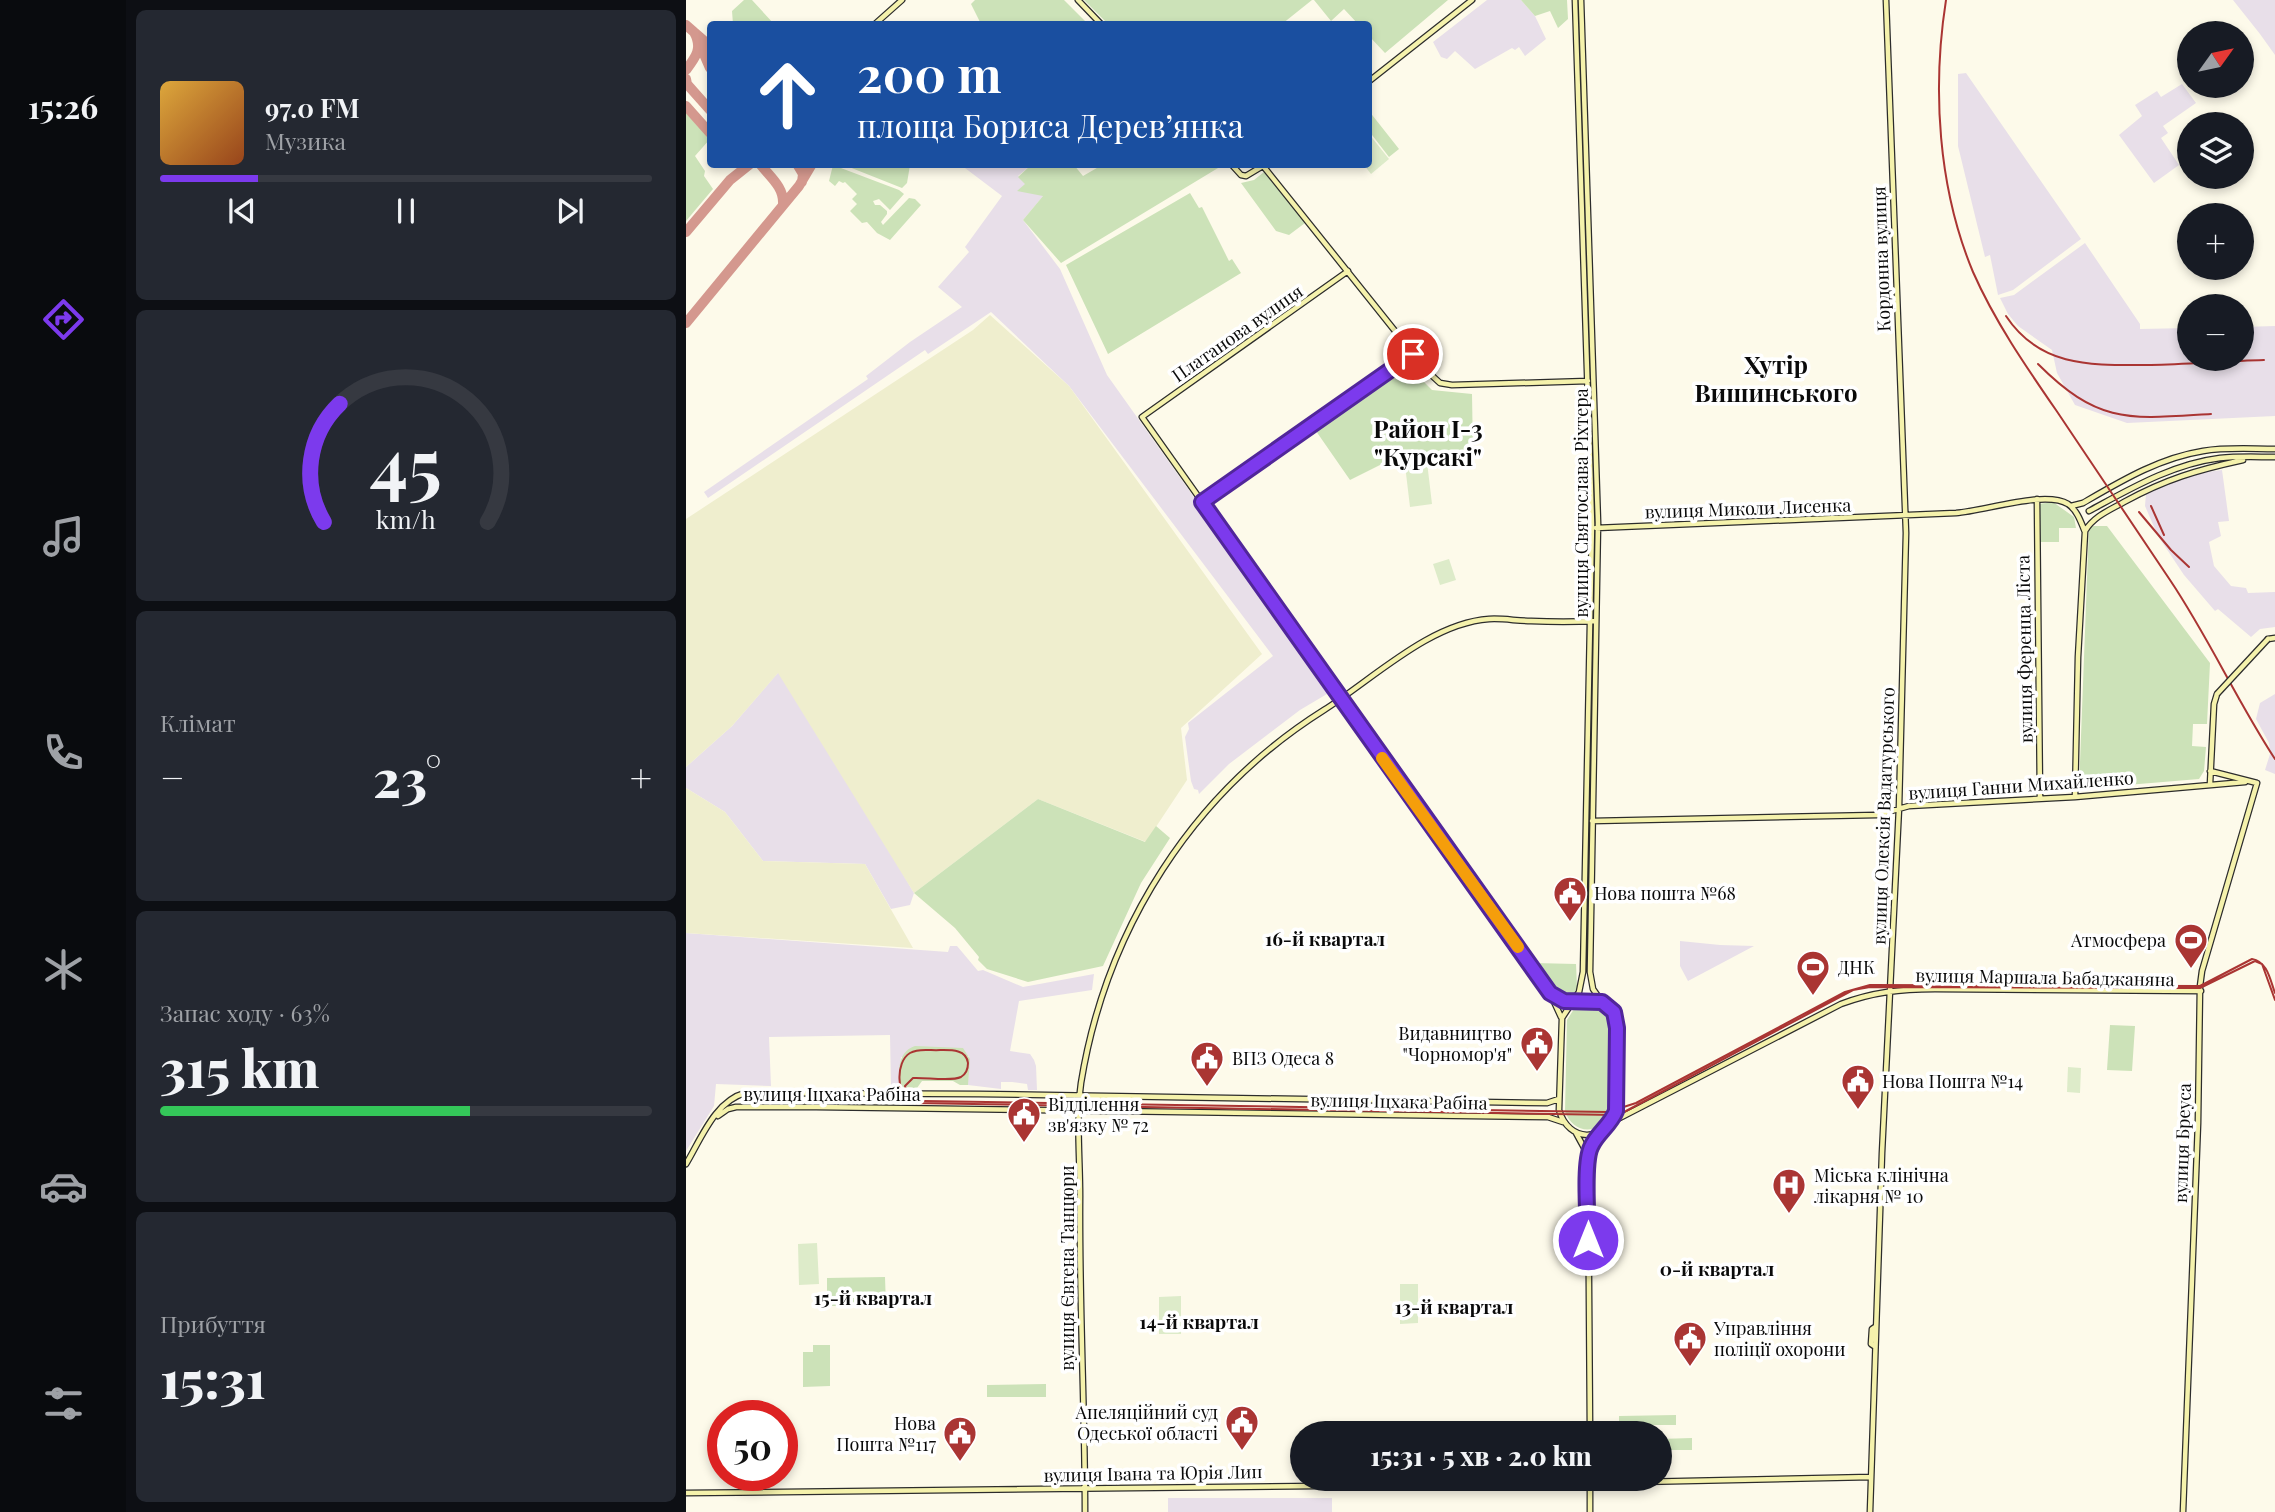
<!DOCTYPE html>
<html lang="uk">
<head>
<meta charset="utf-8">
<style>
	body { margin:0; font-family:"Playfair Display",serif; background:#242831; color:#f1f3f6; height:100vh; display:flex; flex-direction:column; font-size:26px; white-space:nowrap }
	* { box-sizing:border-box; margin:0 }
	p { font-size:23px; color:#9ea1a6 }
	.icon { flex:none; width:38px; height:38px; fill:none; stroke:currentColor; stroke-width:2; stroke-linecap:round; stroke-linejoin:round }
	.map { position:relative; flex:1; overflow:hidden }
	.side { display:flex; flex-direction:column; gap:10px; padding:10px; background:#0d0f14; width:560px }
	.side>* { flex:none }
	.banner { position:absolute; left:21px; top:21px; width:665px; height:147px; border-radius:7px; box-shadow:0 4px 10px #0003; background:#1a4fa0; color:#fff; overflow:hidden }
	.needle { width:46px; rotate:57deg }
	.tools { position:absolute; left:1491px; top:21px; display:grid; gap:14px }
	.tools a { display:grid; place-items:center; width:77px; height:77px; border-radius:50%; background:#171b24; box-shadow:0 4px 10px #0003; font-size:35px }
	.speed { position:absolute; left:21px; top:1400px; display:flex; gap:14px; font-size:35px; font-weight:700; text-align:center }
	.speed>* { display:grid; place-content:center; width:91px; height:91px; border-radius:50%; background:#171b24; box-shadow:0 4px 10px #0003; line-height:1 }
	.speed .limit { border:10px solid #d22; background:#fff; color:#111 }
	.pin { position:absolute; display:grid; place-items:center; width:60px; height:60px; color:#fff; margin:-30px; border:4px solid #fff; border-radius:50%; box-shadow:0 2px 7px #0007 }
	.me { position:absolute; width:77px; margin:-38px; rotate:0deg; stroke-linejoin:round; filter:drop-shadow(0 0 5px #0008) }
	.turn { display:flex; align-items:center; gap:24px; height:147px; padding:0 35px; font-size:32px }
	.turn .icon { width:91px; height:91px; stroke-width:2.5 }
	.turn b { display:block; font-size:49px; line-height:60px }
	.big { font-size:52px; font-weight:800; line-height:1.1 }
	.side .card { flex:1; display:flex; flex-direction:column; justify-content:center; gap:10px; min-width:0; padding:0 24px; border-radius:10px; background:#242831 }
	.side .dial { align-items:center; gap:0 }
	.dial svg { height:182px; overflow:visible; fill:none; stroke:#363941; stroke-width:7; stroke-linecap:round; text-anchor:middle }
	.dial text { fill:#f1f3f6; stroke:none }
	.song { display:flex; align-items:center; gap:21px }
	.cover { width:84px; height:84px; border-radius:10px; background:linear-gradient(135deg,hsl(40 70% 55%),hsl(20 70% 35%)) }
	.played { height:7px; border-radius:4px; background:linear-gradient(90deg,#7c3aed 20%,#363941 20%) }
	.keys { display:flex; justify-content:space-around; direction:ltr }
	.heat { display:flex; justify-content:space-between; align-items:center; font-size:38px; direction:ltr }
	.charge { height:10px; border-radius:5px; background:linear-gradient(90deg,#34c759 63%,#363941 0) }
	.trip { position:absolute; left:604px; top:1421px; width:382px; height:70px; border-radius:35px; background:#171b24; box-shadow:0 4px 10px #0003; font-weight:800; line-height:70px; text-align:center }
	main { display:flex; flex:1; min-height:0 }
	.menu { display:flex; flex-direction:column; width:126px; justify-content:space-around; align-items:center; background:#090b0e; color:#9ea1a6 }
	.menu .icon { width:49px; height:49px }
	.menu .selected { color:#7c3aed }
	.menu b { font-size:32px; color:#f1f3f6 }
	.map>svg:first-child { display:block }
</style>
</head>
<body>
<main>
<nav class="menu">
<b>15:26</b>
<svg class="icon selected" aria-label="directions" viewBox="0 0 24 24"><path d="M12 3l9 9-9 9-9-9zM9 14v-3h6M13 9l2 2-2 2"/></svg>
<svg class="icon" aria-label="music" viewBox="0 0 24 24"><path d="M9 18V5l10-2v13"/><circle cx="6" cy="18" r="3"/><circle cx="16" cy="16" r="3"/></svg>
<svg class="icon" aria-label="phone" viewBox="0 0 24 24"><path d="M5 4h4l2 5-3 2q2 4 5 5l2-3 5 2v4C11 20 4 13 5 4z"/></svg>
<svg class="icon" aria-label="climate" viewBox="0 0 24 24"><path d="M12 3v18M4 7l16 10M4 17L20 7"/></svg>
<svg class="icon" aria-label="car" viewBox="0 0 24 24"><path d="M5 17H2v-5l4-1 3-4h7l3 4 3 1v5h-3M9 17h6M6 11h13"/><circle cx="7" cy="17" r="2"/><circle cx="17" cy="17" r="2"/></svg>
<svg class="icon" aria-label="filters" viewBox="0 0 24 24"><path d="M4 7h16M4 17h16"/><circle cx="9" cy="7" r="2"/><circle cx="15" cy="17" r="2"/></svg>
</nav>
<section class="side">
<div class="card">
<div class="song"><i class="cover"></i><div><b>97.0 FM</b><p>Музика</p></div></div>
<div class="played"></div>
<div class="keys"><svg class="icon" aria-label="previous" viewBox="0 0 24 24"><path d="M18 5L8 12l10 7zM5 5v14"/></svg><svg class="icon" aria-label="pause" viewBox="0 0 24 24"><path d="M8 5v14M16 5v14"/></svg><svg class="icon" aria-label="next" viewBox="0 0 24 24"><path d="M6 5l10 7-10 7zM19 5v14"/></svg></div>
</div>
<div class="card dial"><svg viewBox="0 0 100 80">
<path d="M14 69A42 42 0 1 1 86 69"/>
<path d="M14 69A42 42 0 0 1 21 17" stroke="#7c3aed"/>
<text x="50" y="56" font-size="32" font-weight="700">45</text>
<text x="50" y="72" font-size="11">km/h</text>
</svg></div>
<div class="card"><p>Клімат</p>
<div class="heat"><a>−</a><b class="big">23°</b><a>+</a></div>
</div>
<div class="card"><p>Запас ходу · 63%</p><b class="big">315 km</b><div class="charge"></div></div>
<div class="card"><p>Прибуття</p><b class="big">15:31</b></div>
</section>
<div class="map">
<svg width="1589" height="1512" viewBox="0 0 1589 1512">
	<rect width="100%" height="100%" fill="#fdfaea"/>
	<path fill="#e8dfe9" d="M801,0H835L849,16L860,39L839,56L833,47L829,50L826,48L789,69L769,51L761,59L755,57L747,42Z
		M1547,0H1589V55L1574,34Z
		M1280,73L1395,239L1327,290L1312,295L1304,255L1299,257L1272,146V74Z
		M1496,84L1510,103L1477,126L1482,133L1475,138L1493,165L1468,183L1433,135L1456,116L1449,105L1471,91L1475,97Z
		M275,165H345L332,176L358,195L337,220L374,269L421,375L646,691L614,710L543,764L513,794L512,790L508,789L505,781L499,737L503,729L502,723L587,656L383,386L305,312L242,354L239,350L22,498L18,492L182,379L180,376L224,342L276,307L252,287L283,252L279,247L316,196Z
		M1399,243L1454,324V329L1503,328V359H1556V327L1589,326V416L1441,423L1389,405L1371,373L1366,350L1332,326L1322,314L1314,298L1328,295Z
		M1536,470L1543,521L1532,522L1535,536L1523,542L1528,566L1545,586L1560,588L1562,593L1589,592V627L1574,629L1565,637L1532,609L1529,611L1498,575L1472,536L1459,506L1460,493L1476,484L1498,475Z
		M96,668L228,893L224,905L205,909L179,864L77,861L39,812L0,788V767L46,726Z
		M1589,694V774L1579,770L1584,754L1583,743L1570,719L1574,703Z
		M0,933L262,952L264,946H271L292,971L297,970L337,987L408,974L406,990L333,1001L324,1051L344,1054L348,1060L350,1066L351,1090H342L341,1084L326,1082H315V1089L282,1085L283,1056L215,1057L213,1085L205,1087L204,1035L83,1037L85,1086L30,1084L28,1106L0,1151Z
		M994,941L1034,945L1068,946L1002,981L994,966Z
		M482,1498H646V1512H482Z"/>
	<path fill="#efeece" d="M304,315L383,386L576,654L495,728L501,780L460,842L352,799L228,893L92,673L46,726L0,767V519L287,330Z
		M0,788L39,812L77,861L179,864L227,948L0,933Z"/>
	<path fill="#cce2b8" d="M58,0H66L88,24H47L46,11Z
		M289,0H378L402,24H295L285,4Z
		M398,0H626L596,24H422Z
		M628,0H762L699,53L683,36L682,24H672L658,9L645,21Z
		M835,0H881L882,19L872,28L864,11L849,16Z
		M683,111L713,149L703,157L683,131Z
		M0,113L24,139L9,156L19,171L18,176L27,189L0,221Z
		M147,165L213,190L218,194L204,210L193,199L187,201L189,205H194L201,211V214L195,222L197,225L223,198L229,199L235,205L204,240L191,233L181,222L176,223L164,211L171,204L166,199L171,194L159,182L157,183L153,181L149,186L143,181Z
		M158,165H224L221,183L216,188Z
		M537,165L375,263L337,220L357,196L331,191L339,184L332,177L345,165H388L397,176L416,165Z
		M578,172L619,223L603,235L590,231L555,183L568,180Z
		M504,193L513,208L516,207L543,261L546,259L555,273L422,354L380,265Z
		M716,360L746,390L786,394L787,454H716L664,480L630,431Z
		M1367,502L1388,517L1390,528H1373V542H1354L1353,504Z
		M1403,526H1421L1524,663L1521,724H1507L1506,746L1520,747L1518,771L1513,779L1393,789Z
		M352,799L459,842L470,826L484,838L455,883L417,966L342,982L301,969L292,960L293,957L269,928L228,893Z
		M848,963L890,964L891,987L888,994L877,999L866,992Z
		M900,1003C913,1003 921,1009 925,1022L922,1114C912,1137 886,1133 879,1111L881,1020L888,1009Z
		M1424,1025L1449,1026L1446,1071L1421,1070Z
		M229,1046L277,1048L284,1059L282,1085H274L267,1081H236L231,1088L213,1087C213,1071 211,1052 229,1046Z
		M199,1277L200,1306H141V1278Z
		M127,1345H144V1386L117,1387V1352H127Z
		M360,1384V1397H301V1385Z
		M990,1415V1425H942V1433H933V1416Z
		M1006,1438V1450H973V1439Z"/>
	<path fill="#ddebc9" d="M683,134L703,159L685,174L678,165L682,164Z
		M741,462L746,504L724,507L719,465Z
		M763,559L770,580L754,585L747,564Z
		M1382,1067L1395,1068L1394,1093L1381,1092Z
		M131,1243L133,1284L113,1285L112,1244Z
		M714,1284H732V1323L714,1324Z
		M495,1296V1334H473V1297Z"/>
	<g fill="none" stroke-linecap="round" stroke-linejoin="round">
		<path stroke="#d4988e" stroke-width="10" d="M0,25L24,46
			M14,45L24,68
			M0,70C10,57 17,48 8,32
			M0,79L1,84L24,110
			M0,106L24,133
			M74,164C84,177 98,187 97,204
			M111,164L117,174L116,182
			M0,232L44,180L64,164
			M0,323L113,186L126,164"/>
		<defs>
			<path id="secondary" d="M392,0L415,24
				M895,0L912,523L904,972L907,989L916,1002
				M189,24L216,0
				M682,82L786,0
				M545,164L555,175L560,176L580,164
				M578,167L741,371L754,383L766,385L902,381
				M662,271L456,417L864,993L875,1017
				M1351,499L1354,799
				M516,502L727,354
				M1385,506L1397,503C1435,481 1473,458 1517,451C1541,447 1565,449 1589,449
				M1403,511C1444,489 1486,464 1534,458C1552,456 1571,457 1589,457
				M910,528L1270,513C1299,511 1359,490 1382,504C1391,510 1395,522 1399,532L1392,657L1389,797
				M1399,531C1408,516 1424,510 1438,502C1480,479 1511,470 1557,460
				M1582,639L1589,638
				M1524,784L1528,704L1531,694
				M906,821L1191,815L1223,806L1389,797L1559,782
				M864,993C888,1010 919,987 931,1020L930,1111C918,1143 883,1143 873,1110L876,1018L893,992L897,972L906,524L889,0
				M32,1116L42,1109L50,1107H130L862,1117L877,1122
				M926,1122L1155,1004C1187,992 1215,989 1249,989L1515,991
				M890,1133L902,1155
				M0,1164C15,1139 29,1101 59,1093L293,1094L861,1103L873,1099
				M1188,1346L1185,1344L1186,1329L1189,1327
				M904,1433L902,1155L913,1134
				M904,1479V1512
				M0,1493L904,1483L1185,1477
				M399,1512C399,1407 393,1301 394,1196C394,1159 390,1120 395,1083C420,929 506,793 638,710C687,679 744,623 803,619C817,618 831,621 845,621C866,622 888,622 910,621
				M1184,1512L1196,1153L1213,808L1220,533L1200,0
				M1497,1512L1512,1123L1514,986L1516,971L1571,783L1524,771"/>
		</defs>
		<use href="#secondary" stroke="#2c2c2c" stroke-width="7"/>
		<use href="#secondary" stroke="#f5f2ac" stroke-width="4.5"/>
		<path stroke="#aa3533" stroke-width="2" d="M1589,993C1584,980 1582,962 1566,959L1514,986L1184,985L1159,992L950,1103L922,1112L238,1101H227L222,1098L219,1086L227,1078C239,1077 265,1082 275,1077C280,1074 282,1069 282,1063C280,1046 258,1051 245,1050C238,1050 231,1049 224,1053C209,1062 210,1097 227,1103L929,1115L940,1111L1167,990L1184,987L1514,988L1569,961L1576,964L1589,1000"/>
		<path stroke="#aa3533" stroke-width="2" d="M1260,0C1246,89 1252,188 1287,272C1309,322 1341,368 1372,413C1409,469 1447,524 1484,580C1523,638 1551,701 1589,759
			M1320,316C1355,369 1409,365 1465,365C1503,364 1540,361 1578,360
			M1352,364C1413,425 1444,419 1525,414
			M1465,506L1478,535
			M1453,512L1485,550L1503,567"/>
		<defs>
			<path id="secondary-bridge" d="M1531,694L1582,639"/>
		</defs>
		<use href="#secondary-bridge" stroke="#2c2c2c" stroke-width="7" stroke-linecap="butt"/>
		<use href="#secondary-bridge" stroke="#f5f2ac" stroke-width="4.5"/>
	</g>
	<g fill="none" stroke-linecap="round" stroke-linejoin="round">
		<defs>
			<path id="route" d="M727,354L516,502L864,993L878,1001L916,1002L928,1012L931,1028L930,1111C924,1126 911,1133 905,1147C897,1164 902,1218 902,1240"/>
		</defs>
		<use href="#route" stroke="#51269a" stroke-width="18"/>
		<use href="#route" stroke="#7c3aed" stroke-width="12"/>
		<path stroke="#f59e0b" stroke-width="12" d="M696,758L832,947"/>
	</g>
	<defs>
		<symbol id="civic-pin" viewBox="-11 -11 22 30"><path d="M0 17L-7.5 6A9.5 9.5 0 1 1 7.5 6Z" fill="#aa3533" stroke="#fff"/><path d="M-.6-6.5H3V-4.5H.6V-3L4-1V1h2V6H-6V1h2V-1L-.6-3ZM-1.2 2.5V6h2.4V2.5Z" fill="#fff"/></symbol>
		<symbol id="stadium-pin" viewBox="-11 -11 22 30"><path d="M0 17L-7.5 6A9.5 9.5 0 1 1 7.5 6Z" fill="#aa3533" stroke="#fff"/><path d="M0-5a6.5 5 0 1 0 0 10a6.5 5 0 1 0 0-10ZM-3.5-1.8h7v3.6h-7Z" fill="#fff"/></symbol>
		<symbol id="hospital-pin" viewBox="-11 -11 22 30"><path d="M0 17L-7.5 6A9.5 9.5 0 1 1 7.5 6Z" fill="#aa3533" stroke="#fff"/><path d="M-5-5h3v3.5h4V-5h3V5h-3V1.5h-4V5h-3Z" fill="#fff"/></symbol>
	</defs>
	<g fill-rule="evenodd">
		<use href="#civic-pin" x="865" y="874" width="38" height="52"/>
		<use href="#stadium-pin" x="1486" y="921" width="38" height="52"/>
		<use href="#stadium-pin" x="1108" y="948" width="38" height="52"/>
		<use href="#civic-pin" x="832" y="1024" width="38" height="52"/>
		<use href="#civic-pin" x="502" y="1039" width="38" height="52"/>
		<use href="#civic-pin" x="1153" y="1062" width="38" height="52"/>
		<use href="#civic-pin" x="319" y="1095" width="38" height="52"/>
		<use href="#hospital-pin" x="1084" y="1166" width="38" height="52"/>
		<use href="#civic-pin" x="985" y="1319" width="38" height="52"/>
		<use href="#civic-pin" x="537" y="1403" width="38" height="52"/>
		<use href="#civic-pin" x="255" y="1414" width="38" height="52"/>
	</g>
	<g text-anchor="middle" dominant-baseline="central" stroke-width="7" stroke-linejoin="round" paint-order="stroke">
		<g font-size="18" fill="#0a0a0a" stroke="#fff">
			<text transform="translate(1195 259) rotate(-92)">Кордонна вулиця</text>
			<text transform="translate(551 333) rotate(-35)">Платанова вулиця</text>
			<text transform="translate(895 503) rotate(-90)">вулиця Святослава Ріхтера</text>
			<text transform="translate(1062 508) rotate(-2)">вулиця Миколи Лисенка</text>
			<text transform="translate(1338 649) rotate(-91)">вулиця Ференца Ліста</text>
			<text transform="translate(1335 785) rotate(-4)">вулиця Ганни Михайленко</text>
			<text transform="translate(1197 816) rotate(-88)">вулиця Олексія Вадатурського</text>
			<text transform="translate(1359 977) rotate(1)">вулиця Маршала Бабаджаняна</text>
			<text x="146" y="1094">вулиця Іцхака Рабіна</text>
			<text transform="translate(713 1101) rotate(1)">вулиця Іцхака Рабіна</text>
			<text transform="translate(1496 1143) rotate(-88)">вулиця Бреуса</text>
			<text transform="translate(381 1268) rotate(-90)">вулиця Євгена Танцюри</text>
			<text transform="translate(467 1473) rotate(-1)">вулиця Івана та Юрія Лип</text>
		</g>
		<g font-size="18" fill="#0a0a0a" stroke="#fff" text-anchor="start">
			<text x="908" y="893">Нова пошта №68</text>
			<text x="1480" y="940" text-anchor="end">Атмосфера</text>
			<text x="1152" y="967">ДНК</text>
			<text x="826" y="1033" text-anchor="end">Видавництво<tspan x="826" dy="21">"Чорномор'я"</tspan></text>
			<text x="546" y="1058">ВПЗ Одеса 8</text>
			<text x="1196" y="1081">Нова Пошта №14</text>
			<text x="362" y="1104">Відділення<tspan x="362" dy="21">зв'язку № 72</tspan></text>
			<text x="1128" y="1175">Міська клінічна<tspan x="1128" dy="21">лікарня № 10</tspan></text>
			<text x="1028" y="1328">Управління<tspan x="1028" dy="21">поліції охорони</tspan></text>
			<text x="532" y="1412" text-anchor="end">Апеляційний суд<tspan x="532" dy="21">Одеської області</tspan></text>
			<text x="250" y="1423" text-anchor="end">Нова<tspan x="250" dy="21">Пошта №117</tspan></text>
		</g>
		<g font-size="19" font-weight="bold" fill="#0a0a0a" stroke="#fff">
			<text x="639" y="938">16-й квартал</text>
			<text x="1031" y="1268">0-й квартал</text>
			<text x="187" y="1297">15-й квартал</text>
			<text x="768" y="1306">13-й квартал</text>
			<text x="513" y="1321">14-й квартал</text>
		</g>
		<g font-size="24" font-weight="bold" fill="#0a0a0a" stroke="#fff">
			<text x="1090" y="364">Хутір<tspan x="1090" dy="28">Вишинського</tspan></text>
			<text x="742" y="428">Район І-3<tspan x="742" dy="28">"Курсакі"</tspan></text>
		</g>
	</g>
</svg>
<div class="tools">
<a><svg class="needle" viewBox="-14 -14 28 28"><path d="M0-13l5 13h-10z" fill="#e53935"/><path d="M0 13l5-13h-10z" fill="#9ea1a6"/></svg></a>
<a><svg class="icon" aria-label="layers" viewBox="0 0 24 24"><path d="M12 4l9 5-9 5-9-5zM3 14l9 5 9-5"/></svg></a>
<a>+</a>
<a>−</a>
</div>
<div class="speed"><div class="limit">50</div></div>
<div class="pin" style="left:727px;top:354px;background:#d93025"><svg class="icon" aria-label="arrive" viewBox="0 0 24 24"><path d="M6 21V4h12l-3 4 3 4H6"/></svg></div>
<svg class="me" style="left:902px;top:1240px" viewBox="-20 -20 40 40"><circle r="17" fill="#7c3aed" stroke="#fff" stroke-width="3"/><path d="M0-11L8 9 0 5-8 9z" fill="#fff"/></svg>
<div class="trip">15:31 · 5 хв · 2.0 km</div>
<div class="banner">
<div class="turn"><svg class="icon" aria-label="ahead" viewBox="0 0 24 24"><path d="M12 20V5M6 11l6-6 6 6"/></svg><div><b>200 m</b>площа Бориса Деревʼянка</div></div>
</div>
</div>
</main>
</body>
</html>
